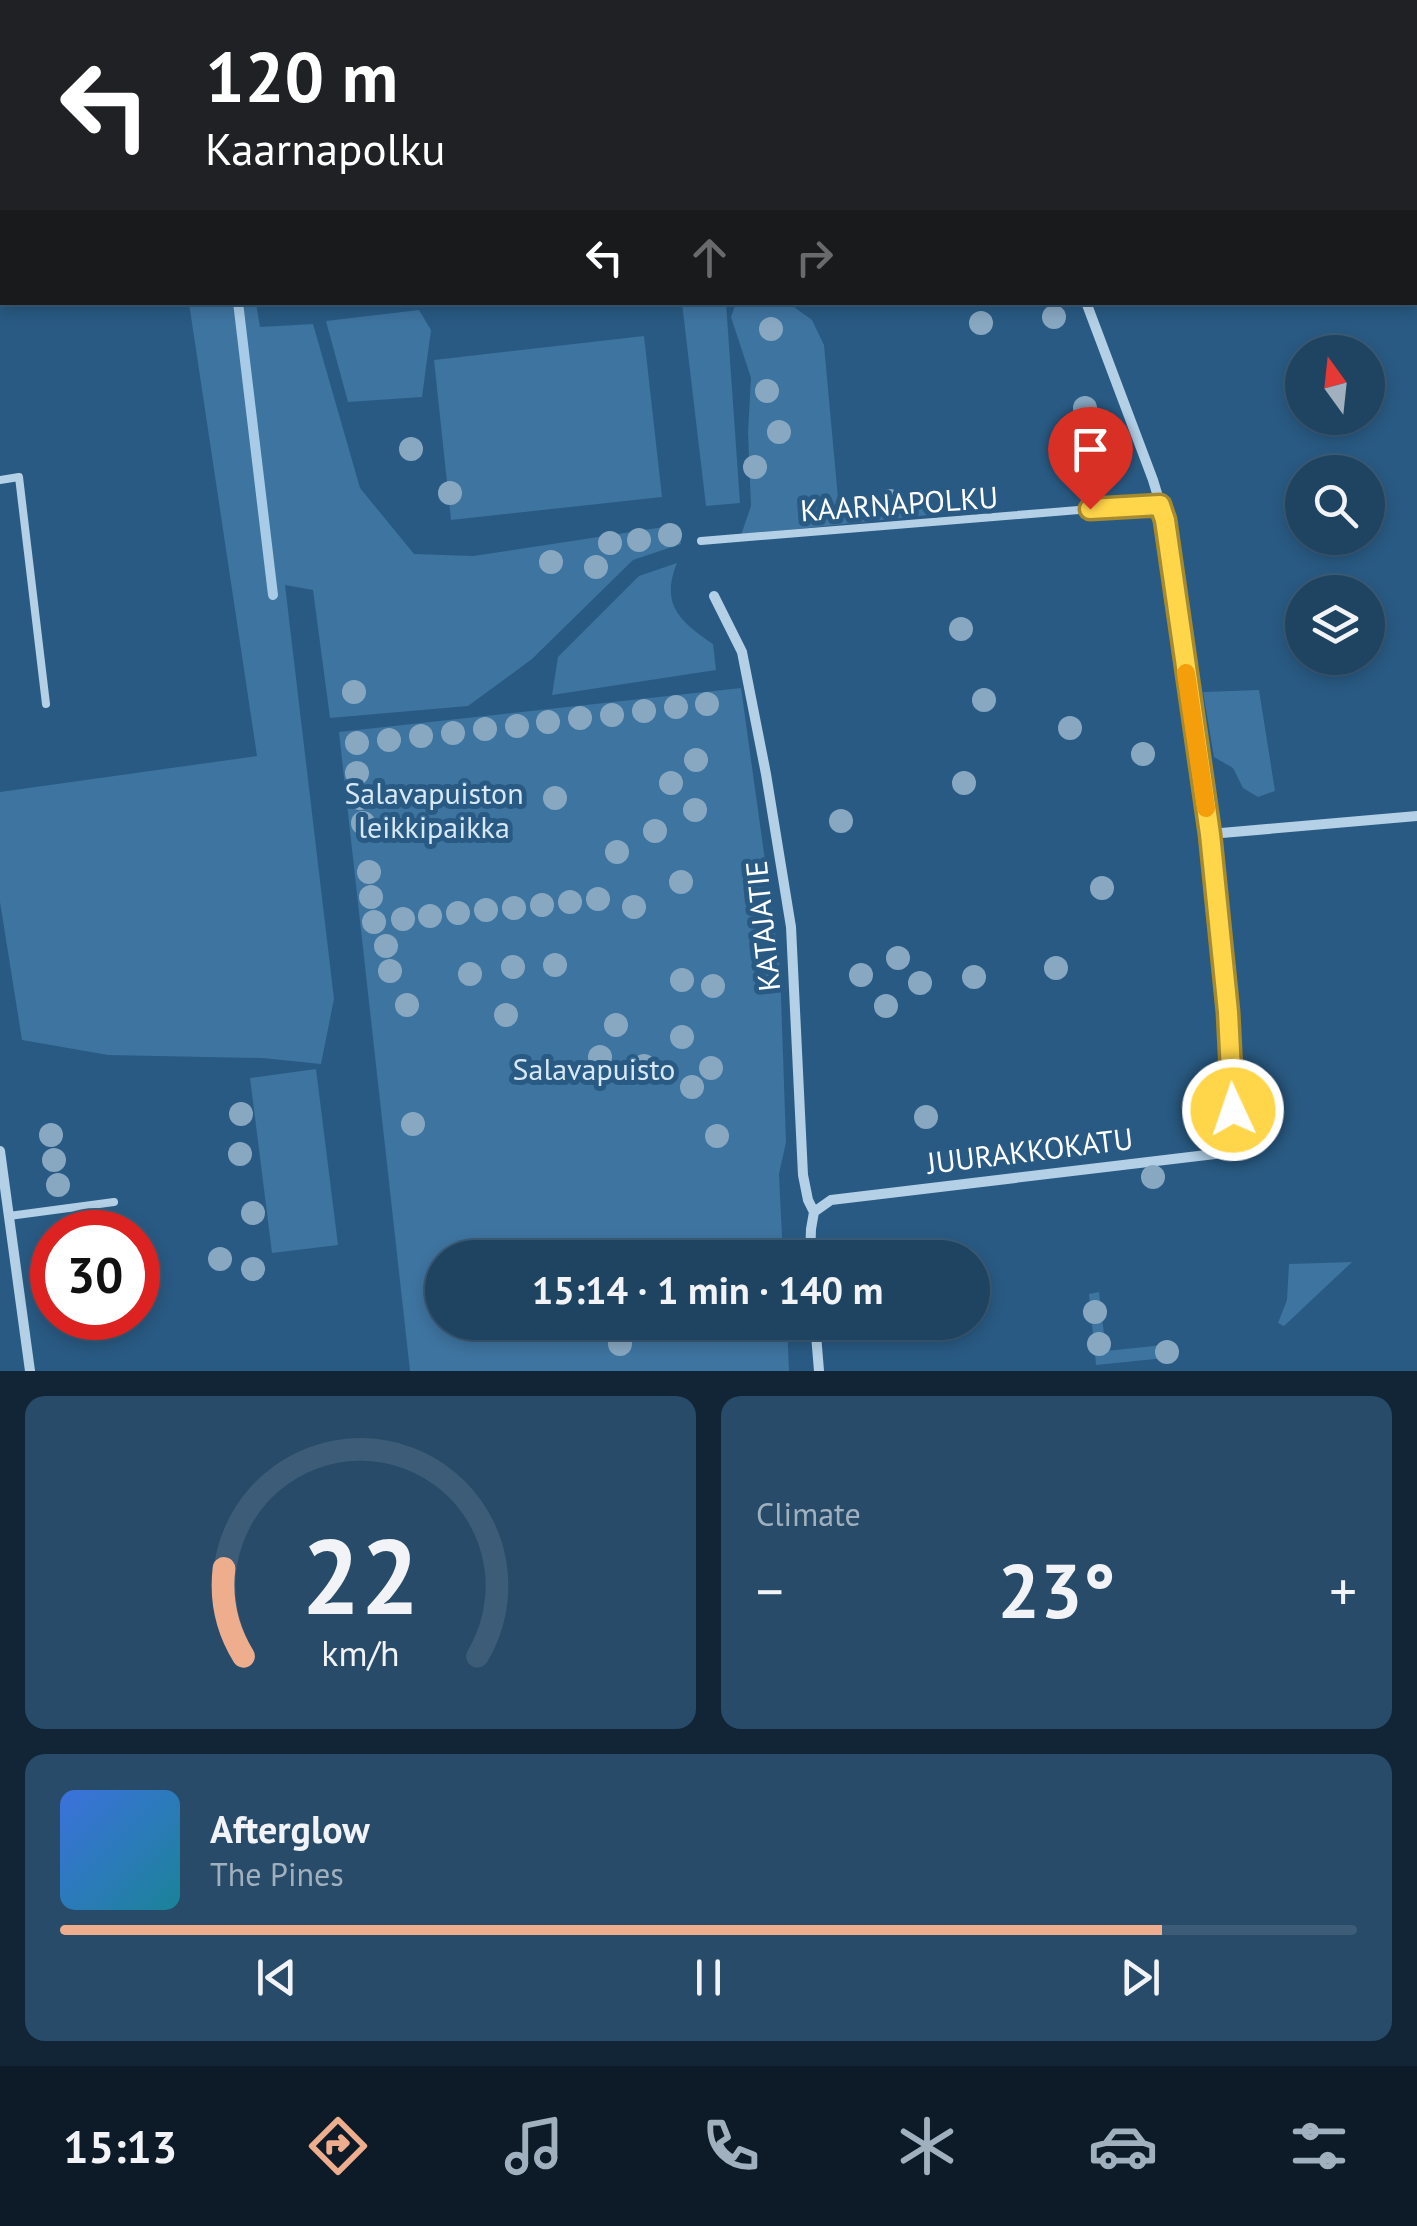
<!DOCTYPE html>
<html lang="en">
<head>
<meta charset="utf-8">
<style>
	body { margin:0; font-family:"PT Sans",sans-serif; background:#274b68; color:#f1f3f6; height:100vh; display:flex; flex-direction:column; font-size:38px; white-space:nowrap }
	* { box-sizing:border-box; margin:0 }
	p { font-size:32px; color:#a1b0be }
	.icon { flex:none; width:55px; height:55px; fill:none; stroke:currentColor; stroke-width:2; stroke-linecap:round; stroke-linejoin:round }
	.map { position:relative; height:1371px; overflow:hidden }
	.side { display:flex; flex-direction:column; gap:25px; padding:25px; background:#112536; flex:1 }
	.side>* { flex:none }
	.guide { position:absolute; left:0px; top:0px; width:1418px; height:305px; box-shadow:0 5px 15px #0003,0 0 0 2px #3c5c77; background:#202124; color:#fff; overflow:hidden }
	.needle { width:65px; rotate:345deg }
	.tools { position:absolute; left:1285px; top:335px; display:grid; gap:20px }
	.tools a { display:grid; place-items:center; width:100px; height:100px; border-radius:50%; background:#1f4462; box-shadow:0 5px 15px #0003,0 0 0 2px #3c5c77; font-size:50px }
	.speed { position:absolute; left:30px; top:1210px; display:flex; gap:20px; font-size:50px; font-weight:700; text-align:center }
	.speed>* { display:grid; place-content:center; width:130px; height:130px; border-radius:50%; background:#1f4462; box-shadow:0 5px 15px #0003,0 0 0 2px #3c5c77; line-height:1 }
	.speed .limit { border:15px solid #d22; background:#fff; color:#111 }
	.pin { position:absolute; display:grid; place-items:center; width:85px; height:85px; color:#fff; margin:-102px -42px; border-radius:50% 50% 50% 0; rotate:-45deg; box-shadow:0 0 10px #0007 }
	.pin .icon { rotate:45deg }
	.me { position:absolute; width:110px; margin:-55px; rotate:357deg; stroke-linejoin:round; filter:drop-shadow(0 0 8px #0008) }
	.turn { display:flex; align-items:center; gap:35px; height:210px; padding:0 40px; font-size:45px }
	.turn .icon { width:130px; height:130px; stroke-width:2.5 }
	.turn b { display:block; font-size:70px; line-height:85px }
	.lanes { display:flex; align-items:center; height:95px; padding:0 40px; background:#0003; justify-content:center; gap:50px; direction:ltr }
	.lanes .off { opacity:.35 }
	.big { font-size:75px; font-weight:600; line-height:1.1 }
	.side .tile { flex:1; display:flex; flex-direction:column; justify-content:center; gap:15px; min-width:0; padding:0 35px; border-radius:20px; background:#274b68 }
	.side .dial { align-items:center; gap:0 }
	.dial svg { height:260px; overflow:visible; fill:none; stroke:#3c5c77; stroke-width:7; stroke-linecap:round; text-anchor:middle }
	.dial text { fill:#f1f3f6; stroke:none }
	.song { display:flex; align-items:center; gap:30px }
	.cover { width:120px; height:120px; border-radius:15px; background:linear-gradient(135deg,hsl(220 70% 55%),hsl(190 70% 35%)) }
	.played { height:10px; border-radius:5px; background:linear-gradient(90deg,#eead8d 85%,#3c5c77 85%) }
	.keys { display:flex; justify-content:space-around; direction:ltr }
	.heat { display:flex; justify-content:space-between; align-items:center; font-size:55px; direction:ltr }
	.side .tiles { flex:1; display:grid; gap:25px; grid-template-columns:1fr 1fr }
	.tile:last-child { grid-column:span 2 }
	.trip { position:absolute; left:425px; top:1240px; width:565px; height:100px; border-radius:50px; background:#1f4462; box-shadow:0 5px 15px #0003,0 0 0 2px #3c5c77; font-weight:600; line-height:100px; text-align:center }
	.tabs { display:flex; height:160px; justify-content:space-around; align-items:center; background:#0c1b27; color:#a1b0be }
	.tabs .icon { width:70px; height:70px }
	.tabs .active { color:#eead8d }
	.tabs b { font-size:45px; color:#f1f3f6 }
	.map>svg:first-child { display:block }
</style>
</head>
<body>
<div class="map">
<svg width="1417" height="1371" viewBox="0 0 1417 1371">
	<rect width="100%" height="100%" fill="#295a83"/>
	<path fill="#3e74a0" d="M0,0H217L218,2H2V59Z
		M1106,0H1366L1367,2H1107Z
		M787,302L812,320L824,345L838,498L902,492L938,514L741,535L751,506L748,432L751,378L731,317L736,303Z
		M189,303H256L260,327L313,324L360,488L414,554L473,556L677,525L681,544L633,560L532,659L468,706L330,718L313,590L285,585L334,999L321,1064L262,1058L108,1055L22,1040L0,902V792L257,756Z
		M682,303H726L740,503L706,506Z
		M419,310L431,330L422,397L348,402L326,321Z
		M644,336L662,497L451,520L434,360Z
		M677,563C660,605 680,621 713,644L716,670L552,695L558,657L639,576Z
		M741,688L780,968L786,1142L779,1174L783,1257L442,1258V1322L787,1323L789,1371H410L339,732Z
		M1259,690L1275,791L1258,797L1243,788L1233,768L1214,757L1203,692Z
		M316,1069L338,1245L272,1253L250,1078Z
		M1352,1262L1284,1326L1278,1323L1287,1300L1289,1264Z
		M1099,1292L1106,1351L1173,1344L1175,1357L1096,1365L1089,1294Z"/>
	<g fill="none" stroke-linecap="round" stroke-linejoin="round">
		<path stroke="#a8cbe7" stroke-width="10" d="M198,0L199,2
			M238,302L273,595"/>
		<path stroke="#b3d0e7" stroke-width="8" d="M0,480L19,477L46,704
			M701,541L1127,506L1161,505
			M9,1216L114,1202"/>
		<path stroke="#b3d0e7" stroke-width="10" d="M956,0L957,2
			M481,2L483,0
			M714,596L742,652L766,774L791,927L803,1175L808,1200L814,1212L811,1229L810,1258
			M1210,834L1417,816
			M0,1151L30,1371
			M814,1212L831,1200L1215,1154L1235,1142L1228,1012L1210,834L1165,520L1153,480L1086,302
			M815,1322L819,1371"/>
		<path stroke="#dceaf6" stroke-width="20" d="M1401,0V2
			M1415,78L1417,89"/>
	</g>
	<g fill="#88a8c2">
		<circle cx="1054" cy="317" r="12"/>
		<circle cx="981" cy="323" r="12"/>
		<circle cx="771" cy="329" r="12"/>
		<circle cx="767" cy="391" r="12"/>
		<circle cx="1085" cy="408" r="12"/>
		<circle cx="779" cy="432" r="12"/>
		<circle cx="411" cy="449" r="12"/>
		<circle cx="755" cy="467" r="12"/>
		<circle cx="1087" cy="480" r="12"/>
		<circle cx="450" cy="493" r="12"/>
		<circle cx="890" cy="501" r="12"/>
		<circle cx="670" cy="535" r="12"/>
		<circle cx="639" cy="540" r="12"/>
		<circle cx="610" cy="543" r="12"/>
		<circle cx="551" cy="562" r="12"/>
		<circle cx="596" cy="567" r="12"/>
		<circle cx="961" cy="629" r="12"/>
		<circle cx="354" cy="692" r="12"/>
		<circle cx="984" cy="700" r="12"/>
		<circle cx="707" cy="704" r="12"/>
		<circle cx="676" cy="707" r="12"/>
		<circle cx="644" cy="711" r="12"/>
		<circle cx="612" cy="715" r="12"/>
		<circle cx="580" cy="718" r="12"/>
		<circle cx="548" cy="722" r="12"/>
		<circle cx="517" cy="726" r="12"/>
		<circle cx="1070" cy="728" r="12"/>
		<circle cx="485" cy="729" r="12"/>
		<circle cx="453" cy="733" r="12"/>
		<circle cx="421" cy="736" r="12"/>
		<circle cx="389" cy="740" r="12"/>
		<circle cx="357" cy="743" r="12"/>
		<circle cx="1143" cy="754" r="12"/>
		<circle cx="696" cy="760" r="12"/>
		<circle cx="357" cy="773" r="12"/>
		<circle cx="671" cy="783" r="12"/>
		<circle cx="964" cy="783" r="12"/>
		<circle cx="360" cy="798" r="12"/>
		<circle cx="555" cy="798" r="12"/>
		<circle cx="695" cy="810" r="12"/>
		<circle cx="841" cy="821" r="12"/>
		<circle cx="363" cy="823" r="12"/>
		<circle cx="655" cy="831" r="12"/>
		<circle cx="617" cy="852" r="12"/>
		<circle cx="369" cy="872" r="12"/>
		<circle cx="681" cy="882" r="12"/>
		<circle cx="1102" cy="888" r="12"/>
		<circle cx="371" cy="897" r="12"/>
		<circle cx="598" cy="899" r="12"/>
		<circle cx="570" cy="902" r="12"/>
		<circle cx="542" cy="905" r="12"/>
		<circle cx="634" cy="907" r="12"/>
		<circle cx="514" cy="908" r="12"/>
		<circle cx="486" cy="910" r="12"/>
		<circle cx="458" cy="913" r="12"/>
		<circle cx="430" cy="916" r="12"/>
		<circle cx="403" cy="919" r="12"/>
		<circle cx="374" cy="922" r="12"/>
		<circle cx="386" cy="946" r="12"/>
		<circle cx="898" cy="958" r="12"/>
		<circle cx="555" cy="965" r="12"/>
		<circle cx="513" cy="967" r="12"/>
		<circle cx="1056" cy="968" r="12"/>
		<circle cx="390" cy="971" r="12"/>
		<circle cx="470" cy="974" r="12"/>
		<circle cx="861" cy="975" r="12"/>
		<circle cx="974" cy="977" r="12"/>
		<circle cx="682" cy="980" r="12"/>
		<circle cx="920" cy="983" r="12"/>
		<circle cx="713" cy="986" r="12"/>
		<circle cx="407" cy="1005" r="12"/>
		<circle cx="886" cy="1006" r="12"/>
		<circle cx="506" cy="1015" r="12"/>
		<circle cx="616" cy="1025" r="12"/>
		<circle cx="682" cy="1037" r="12"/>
		<circle cx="600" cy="1057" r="12"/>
		<circle cx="644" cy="1066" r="12"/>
		<circle cx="711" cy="1068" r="12"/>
		<circle cx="692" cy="1087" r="12"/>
		<circle cx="241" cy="1114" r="12"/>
		<circle cx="926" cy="1117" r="12"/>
		<circle cx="413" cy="1124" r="12"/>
		<circle cx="51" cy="1135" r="12"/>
		<circle cx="717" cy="1136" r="12"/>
		<circle cx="240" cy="1154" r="12"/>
		<circle cx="54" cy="1160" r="12"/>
		<circle cx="1153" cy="1177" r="12"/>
		<circle cx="58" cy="1185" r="12"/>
		<circle cx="253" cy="1213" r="12"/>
		<circle cx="220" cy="1259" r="12"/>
		<circle cx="253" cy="1269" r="12"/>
		<circle cx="1095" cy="1312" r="12"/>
		<circle cx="620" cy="1344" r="12"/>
		<circle cx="1099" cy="1344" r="12"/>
		<circle cx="1167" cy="1352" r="12"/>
	</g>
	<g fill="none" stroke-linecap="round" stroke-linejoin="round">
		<defs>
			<path id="route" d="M1090,509L1160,505L1165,520L1210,834L1228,1012L1233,1110"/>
		</defs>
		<use href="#route" stroke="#a68a30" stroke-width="25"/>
		<use href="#route" stroke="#ffd54a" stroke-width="18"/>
		<path stroke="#f59e0b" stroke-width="18" d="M1186,673L1206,808"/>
	</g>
	<g text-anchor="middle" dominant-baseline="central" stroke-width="10" stroke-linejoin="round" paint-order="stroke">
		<g font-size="30" fill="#fff" stroke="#295a83">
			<text transform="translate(899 503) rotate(-4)">KAARNAPOLKU</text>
			<text transform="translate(762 926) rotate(-96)">KATAJATIE</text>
			<text transform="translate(1030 1150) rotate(-7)">JUURAKKOKATU</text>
		</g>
		<g font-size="30" fill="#d6e8f5" stroke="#295a83">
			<text x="434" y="792">Salavapuiston<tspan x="434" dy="34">leikkipaikka</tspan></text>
			<text x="594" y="1068">Salavapuisto</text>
		</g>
	</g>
</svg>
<div class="tools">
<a><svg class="needle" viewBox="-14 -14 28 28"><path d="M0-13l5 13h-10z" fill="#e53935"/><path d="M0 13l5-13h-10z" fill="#a1b0be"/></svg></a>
<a><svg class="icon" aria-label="search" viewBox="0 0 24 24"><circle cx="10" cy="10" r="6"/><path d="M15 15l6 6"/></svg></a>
<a><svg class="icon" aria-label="layers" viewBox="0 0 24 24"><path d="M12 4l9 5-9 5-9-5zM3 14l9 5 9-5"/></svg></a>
</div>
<div class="speed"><div class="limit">30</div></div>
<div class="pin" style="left:1090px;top:509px;background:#d93025"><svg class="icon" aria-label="arrive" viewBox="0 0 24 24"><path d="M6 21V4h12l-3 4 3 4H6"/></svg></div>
<svg class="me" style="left:1233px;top:1110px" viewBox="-20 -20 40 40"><circle r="17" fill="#ffd54a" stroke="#fff" stroke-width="3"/><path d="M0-11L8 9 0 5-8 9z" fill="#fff"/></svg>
<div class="trip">15:14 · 1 min · 140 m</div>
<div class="guide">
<div class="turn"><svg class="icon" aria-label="left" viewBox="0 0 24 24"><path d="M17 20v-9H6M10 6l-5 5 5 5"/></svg><div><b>120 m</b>Kaarnapolku</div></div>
<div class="lanes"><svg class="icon" aria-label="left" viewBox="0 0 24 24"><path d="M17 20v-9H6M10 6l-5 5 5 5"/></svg><svg class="icon off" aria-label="ahead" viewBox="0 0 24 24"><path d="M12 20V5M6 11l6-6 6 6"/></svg><svg class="icon off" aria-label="right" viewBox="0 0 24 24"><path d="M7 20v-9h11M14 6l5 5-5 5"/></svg></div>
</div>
</div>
<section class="side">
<div class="tiles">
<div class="tile dial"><svg viewBox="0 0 100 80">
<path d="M14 69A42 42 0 1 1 86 69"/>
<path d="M14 69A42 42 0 0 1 8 42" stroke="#eead8d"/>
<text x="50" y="56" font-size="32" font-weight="700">22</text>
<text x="50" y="72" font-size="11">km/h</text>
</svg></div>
<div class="tile"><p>Climate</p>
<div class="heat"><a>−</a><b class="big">23°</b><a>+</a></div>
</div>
<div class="tile">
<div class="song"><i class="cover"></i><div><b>Afterglow</b><p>The Pines</p></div></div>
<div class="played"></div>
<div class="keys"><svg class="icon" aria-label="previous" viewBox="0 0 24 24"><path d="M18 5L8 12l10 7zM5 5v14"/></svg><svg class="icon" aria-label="pause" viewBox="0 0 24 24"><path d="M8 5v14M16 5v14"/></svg><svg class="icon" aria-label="next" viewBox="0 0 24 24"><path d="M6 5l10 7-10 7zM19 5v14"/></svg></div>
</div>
</div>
</section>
<nav class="tabs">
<b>15:13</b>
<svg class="icon active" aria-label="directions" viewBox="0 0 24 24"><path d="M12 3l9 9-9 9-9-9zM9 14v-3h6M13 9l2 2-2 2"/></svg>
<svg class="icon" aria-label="music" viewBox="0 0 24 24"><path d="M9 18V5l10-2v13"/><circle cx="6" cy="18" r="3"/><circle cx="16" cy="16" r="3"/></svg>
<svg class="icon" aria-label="phone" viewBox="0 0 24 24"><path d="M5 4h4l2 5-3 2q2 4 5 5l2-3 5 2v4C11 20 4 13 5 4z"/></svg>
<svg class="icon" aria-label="climate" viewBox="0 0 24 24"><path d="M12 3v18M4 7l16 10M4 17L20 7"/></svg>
<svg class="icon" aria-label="car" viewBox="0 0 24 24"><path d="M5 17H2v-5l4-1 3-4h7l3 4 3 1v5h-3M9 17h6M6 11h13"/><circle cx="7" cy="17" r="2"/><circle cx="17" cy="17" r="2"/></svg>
<svg class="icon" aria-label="filters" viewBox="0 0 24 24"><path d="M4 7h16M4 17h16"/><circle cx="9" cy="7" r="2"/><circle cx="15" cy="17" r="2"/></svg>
</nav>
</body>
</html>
